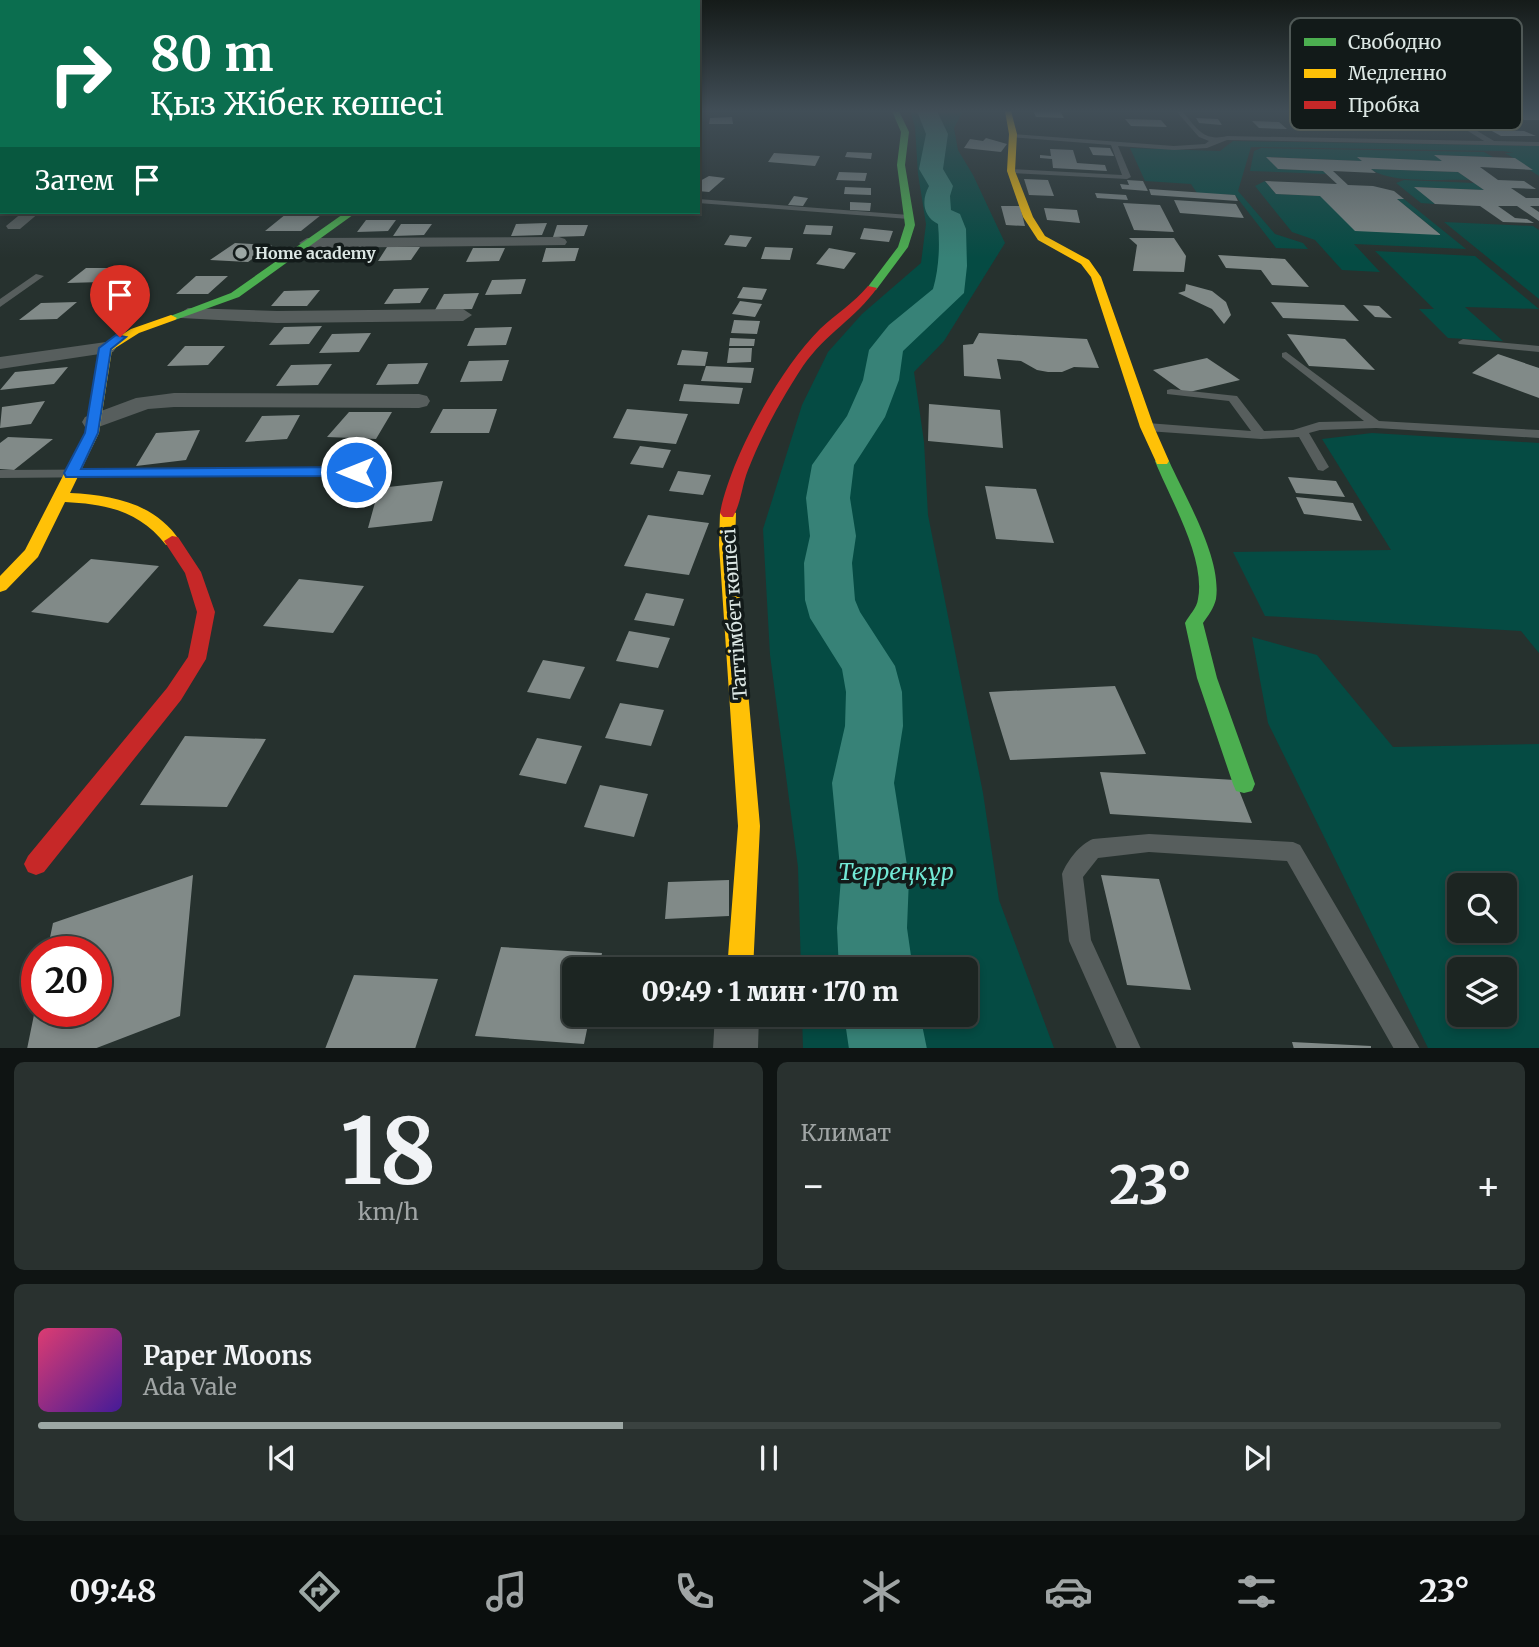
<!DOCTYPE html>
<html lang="ru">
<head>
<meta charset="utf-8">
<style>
	body { margin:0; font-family:Merriweather,serif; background:#29312f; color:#f1f3f6; height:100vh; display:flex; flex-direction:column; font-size:26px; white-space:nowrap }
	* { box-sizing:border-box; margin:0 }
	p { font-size:23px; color:#a0a5a5 }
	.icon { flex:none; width:38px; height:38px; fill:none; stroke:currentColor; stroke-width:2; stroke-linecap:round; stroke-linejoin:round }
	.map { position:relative; height:1048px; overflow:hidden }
	.side { display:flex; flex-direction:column; gap:14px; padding:14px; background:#0f1413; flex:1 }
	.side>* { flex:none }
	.hud { position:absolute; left:0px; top:0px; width:700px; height:214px; box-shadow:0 4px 10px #0003,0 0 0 2px #3a4240; background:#0b6e4f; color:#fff; overflow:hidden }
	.fabs { position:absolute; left:1447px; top:873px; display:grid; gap:14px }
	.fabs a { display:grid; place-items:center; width:70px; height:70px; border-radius:10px; background:#1c2522; box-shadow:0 4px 10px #0003,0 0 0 2px #3a4240; font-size:35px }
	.speed { position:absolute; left:21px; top:936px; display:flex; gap:14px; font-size:35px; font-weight:700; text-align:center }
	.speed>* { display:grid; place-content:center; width:91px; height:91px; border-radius:50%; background:#1c2522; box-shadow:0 4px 10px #0003,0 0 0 2px #3a4240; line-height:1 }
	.speed .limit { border:10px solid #d22; background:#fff; color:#111 }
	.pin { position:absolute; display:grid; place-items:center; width:60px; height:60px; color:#fff; margin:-72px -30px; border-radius:50% 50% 50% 0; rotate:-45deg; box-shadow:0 0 7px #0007 }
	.pin .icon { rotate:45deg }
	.me { position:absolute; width:77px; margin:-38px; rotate:270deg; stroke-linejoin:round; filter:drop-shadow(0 0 5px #0008) }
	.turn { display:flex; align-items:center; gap:24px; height:147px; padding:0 35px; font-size:32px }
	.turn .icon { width:91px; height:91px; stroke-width:2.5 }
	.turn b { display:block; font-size:49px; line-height:60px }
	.then { display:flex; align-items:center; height:66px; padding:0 35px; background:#0003; gap:14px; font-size:26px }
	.big { font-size:52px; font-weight:800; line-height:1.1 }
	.side .card { flex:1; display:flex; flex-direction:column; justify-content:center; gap:10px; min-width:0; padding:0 24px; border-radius:10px; background:#29312f }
	.side .dial { align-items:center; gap:0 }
	.dial b { font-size:91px; line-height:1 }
	.song { display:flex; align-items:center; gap:21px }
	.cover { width:84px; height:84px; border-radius:10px; background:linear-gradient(135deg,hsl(340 70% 55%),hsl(260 70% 35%)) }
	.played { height:7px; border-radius:4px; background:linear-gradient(90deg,#9ca7a4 40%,#3a4240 40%) }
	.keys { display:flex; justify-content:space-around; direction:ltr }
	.heat { display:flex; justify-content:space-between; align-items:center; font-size:38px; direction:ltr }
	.side .tiles { flex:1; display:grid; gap:14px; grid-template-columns:1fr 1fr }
	.card:last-child { grid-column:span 2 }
	.trip { position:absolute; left:562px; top:957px; width:416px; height:70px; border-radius:10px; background:#1c2522; box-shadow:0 4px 10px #0003,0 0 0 2px #3a4240; font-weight:800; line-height:70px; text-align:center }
	.menu { display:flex; height:112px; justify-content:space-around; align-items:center; background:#0b0f0e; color:#a0a5a5 }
	.menu .icon { width:49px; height:49px }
	.menu .on { color:#9ca7a4 }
	.menu b { font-size:32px; color:#f1f3f6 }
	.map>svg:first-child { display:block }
</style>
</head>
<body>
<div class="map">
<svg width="1539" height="1049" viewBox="0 0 1539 1049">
	<rect width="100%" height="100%" fill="#26312e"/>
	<path fill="#054b43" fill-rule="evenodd" d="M910,111H963L954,128L958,150L973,175L1005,243L944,341L914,372L924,442L928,515L983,793L999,900L1054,1048H803L802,1015H966V970L801,969L798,867L770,655L763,529L802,405L828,352L862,314L921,263L926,224L918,174L915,127Z
		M1233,141L1539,146V176L1528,169H1532L1505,153H1514L1503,151L1251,147L1238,191L1275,234L1303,243L1308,249L1276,248L1235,195L1197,193L1191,184L1145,181L1130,148L1220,151Z
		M1261,148L1484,152L1493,157L1435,155L1442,161L1358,158L1362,161L1268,157L1278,169L1323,171L1327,174L1250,171L1254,151Z
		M1371,169L1458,172L1470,180C1445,179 1389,184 1371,169Z
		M1404,180L1474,183L1484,190L1415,187L1435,204L1421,203L1396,183Z
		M1265,181L1276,194L1320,196L1440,234L1397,199H1404L1466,249L1354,244L1380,272L1342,270L1315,240L1292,232L1255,186Z
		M1444,222L1533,226L1539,230V299Z
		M1375,251L1475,256L1539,309L1465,307L1503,341L1448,338L1419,309H1434Z
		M1372,433L1539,443V653L1521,631L1265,616L1233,552L1391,550L1322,439Z
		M1252,637L1317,655L1393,747L1539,744V1048H1428L1268,723ZM1460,886H1505V931H1460ZM1460,970H1505V1015H1460Z"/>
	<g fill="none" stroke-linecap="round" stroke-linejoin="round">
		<path fill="#378277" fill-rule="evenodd" d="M917,111H937L948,134L943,169L953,186L950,196L951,210L960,214L966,229L967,266L964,293L903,351L899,380L885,417L854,465L850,498L856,536L852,563L855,600L860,612L895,666L902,692L903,726L894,783L909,878L907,928L913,970H839L837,928L841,878L832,783L845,726L846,692L842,669L810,618L805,600L804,563L810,536L806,498L812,465L847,416L863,380L869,350L889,325L933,289C939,268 940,246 938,224C923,216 921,201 929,186L919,169L926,134Z
			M844,1015H920L927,1049H849Z"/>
	</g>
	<path fill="#818a88" d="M1033,111H1060L1064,118L1036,117Z
		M1509,111H1536L1539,113V120H1524Z
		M732,117L733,124H709L710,118Z
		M1196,118L1218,119L1222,125L1199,123Z
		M1125,119L1161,120L1167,127L1131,126Z
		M1252,121L1279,122L1287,129L1259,128Z
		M1412,124H1441L1456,130L1418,129Z
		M1490,130L1524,131L1536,136H1501Z
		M986,138L1007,144L1001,152L964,148L970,139L983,141Z
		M1089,147L1110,148L1114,156L1093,155Z
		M1050,149L1073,150L1077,163L1105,165L1107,171L1053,168L1052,159L1040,158V155L1051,156Z
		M847,152L872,153L871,159L845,157Z
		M774,153L820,156L815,166L768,162Z
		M1434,155L1515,158L1533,170L1480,167L1498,180L1524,181L1536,189L1511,188L1526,198H1539V206H1530L1539,212V221L1517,206H1498L1515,218L1527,219L1534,223L1503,222L1480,206L1435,204L1414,187L1484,190L1458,172L1371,169L1376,173L1333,171L1348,185L1373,186L1394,191L1404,199H1397L1441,235L1355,231L1320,196L1276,194L1265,181L1337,184L1323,171L1278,169L1266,157L1362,161L1357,157L1442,161Z
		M839,172L867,173L865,181L836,180Z
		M709,176L725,178L709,192L698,191V182Z
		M1024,179L1048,180L1054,196L1029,195Z
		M1127,180L1143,181L1148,191L1122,189L1120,184L1129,185Z
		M845,187L871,188V195L844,194Z
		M1149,189L1235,195L1238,201L1151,195Z
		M1095,193L1126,195L1128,200L1097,198Z
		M794,196L808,198L803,206L788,205Z
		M1174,200L1236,204L1244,218L1180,213Z
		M850,202L871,203L870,211L850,210Z
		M1123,203L1160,205L1174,232L1134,230Z
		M1001,206H1020L1025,226L1006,225Z
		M1044,208L1077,210L1080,223L1047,220Z
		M286,214L321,215L301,231H265Z
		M366,220H396L388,231L357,232Z
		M547,223L542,235L511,236L516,224Z
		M401,224H432L424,235L393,236Z
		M557,225H588L584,236L553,237Z
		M806,225L833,226L831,235L803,234Z
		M864,228L893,231L889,242L860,239Z
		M730,235L752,237L746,247L724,245Z
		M1129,238H1174L1186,256L1184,272L1133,271L1137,245Z
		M235,243L272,245L248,262L210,260Z
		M377,246L367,259L334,260L345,247Z
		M387,247H420L411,260L378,261Z
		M765,247L793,248L790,260L761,259Z
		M473,248H505L499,261L466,262Z
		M546,248H579L575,261L542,262Z
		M829,248L856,253L844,269L816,264Z
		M1218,255L1285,259L1309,287L1272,285L1261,270L1226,268Z
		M86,268H120L102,282L67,283Z
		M196,276H228L208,294H176Z
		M526,279L521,294L485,295L492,280Z
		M1186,284L1212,291L1226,302L1231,315L1224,324L1212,309L1178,293L1185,291Z
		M743,287L767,289L762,300L737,298Z
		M429,288L420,303L384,304L394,289Z
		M320,290L307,306H271L284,291Z
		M479,293L472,309L435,310L444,294Z
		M740,301L762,304L755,317L732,314Z
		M77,302L57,319L19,320L41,303Z
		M1271,302L1344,305L1359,321L1283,318Z
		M1363,305L1379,306L1392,318L1375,317Z
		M734,320L760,321L757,334L731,333Z
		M322,326L309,344L269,345L284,327Z
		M512,327L506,345L467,346L475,328Z
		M371,333L359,352L319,353L332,334Z
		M979,333L1087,339L1099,368L1074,367L1062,372H1048L1037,370L1021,361L997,359L1001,379L964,376L963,345L973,344Z
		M1287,334L1345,339L1375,370L1309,366Z
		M730,338L755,339L754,346H729Z
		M185,346H225L208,365L167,366Z
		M729,348H752L751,362L727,363Z
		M682,350L708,352L705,366L677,365Z
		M1498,354L1539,368V398L1472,373Z
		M1207,358L1240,380L1185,393L1153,370Z
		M509,360L502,381L460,382L469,361Z
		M428,363L418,384L376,385L388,364Z
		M332,364L318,385L276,386L291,365Z
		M706,366L754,368L751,383L701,381Z
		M68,367L54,384L0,390L15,372Z
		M684,384L743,388L739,404L679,401Z
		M45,401L31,424L0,428L2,407Z
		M929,404L1000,410L1003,448L928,441Z
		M443,409H497L489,433H430Z
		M627,409L688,414L676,444L613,438Z
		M349,412H392L376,439L327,437Z
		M300,415L287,439L245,442L262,416Z
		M200,430L186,460L136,466L156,433Z
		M8,437L53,439L14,470L0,469V443Z
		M640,446L671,450L663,468L630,464Z
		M678,471L711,475L703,495L669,491Z
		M1288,477L1336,481L1345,497L1296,493Z
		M443,481L432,521L368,528L379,488Z
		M985,486L1036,489L1054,543L996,539Z
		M1296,497L1353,503L1362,521L1304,514Z
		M648,515L709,523L689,575L624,566Z
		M91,559L159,566L108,623L31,612Z
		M299,579L364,586L333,633L263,626Z
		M646,593L684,599L674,626L634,620Z
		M629,631L670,638L658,668L616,661Z
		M543,660L585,667L570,699L527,692Z
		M1115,686L1146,754L1010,760L989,692Z
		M620,703L664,710L651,746L605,738Z
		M185,736L266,739L227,807L140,805Z
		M537,738L582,746L566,784L519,775Z
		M1100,772L1235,780L1252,823L1110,814Z
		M600,785L648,794L634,837L584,827Z
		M193,875L180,1016L94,1049H27L36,1005L37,1012H96V952H47L53,923Z
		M1101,875L1159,879L1191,990L1127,985Z
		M729,880V916L665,919L668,882Z
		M501,947L602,953L599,970H574V1015H590L584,1044L475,1036Z
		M354,975L438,979L415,1049H325Z
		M1292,1042L1371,1046V1049H1294Z"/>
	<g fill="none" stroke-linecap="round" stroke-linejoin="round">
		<path fill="#575e5d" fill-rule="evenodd" d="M1176,111H1182C1197,128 1203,142 1227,136L1484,141L1436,111H1444L1494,141L1539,142V146L1227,140L1207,148L1174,150L1118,146L1131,177L1127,179L1011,173L1007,171L1011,169L1122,175L1111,145L1010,137L1012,134L1174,146L1205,144L1209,141L1199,137Z
			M698,199L909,215L913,217L909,219L698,203Z
			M36,274L44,276L0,307V299Z
			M1463,339L1539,346V352L1459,344L1458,342Z
			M1286,352L1379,421L1539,430V438L1376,428L1320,430L1309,433L1329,467L1323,471L1318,470L1299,437L1261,439L1147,431L1141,427L1147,423L1251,431L1229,401L1167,394V390L1171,389L1237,396L1264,431L1293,430L1319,422L1364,421L1282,357V353Z
			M356,468L363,472L361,475L0,478V470Z
			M1149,834L1293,842L1300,845L1420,1049H1394L1287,861L1149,852L1098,858L1083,877L1091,940L1141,1049H1117L1069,941L1062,874C1067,861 1080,844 1093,839Z"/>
		<path fill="#575e5d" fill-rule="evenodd" d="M0,169H2L0,178Z
			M23,212H40L20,229H8L6,226Z
			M559,237L565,239L567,242L565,245L307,248L299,243L307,238Z
			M188,308L277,311L463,309L472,315L463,321L277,323L181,318L179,314Z
			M106,342L113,344L116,348L113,352L0,369V357Z
			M174,393L419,394L427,396L430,401L427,406L419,408L174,407L148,409L93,429L85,427L82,422L85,417L136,398Z
			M715,1015H759L758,1049H713Z"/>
		<path fill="#4caf50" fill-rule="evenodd" d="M892,111H899L909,132L905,165L915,225L908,247L876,290L872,291L867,288L898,247L905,225L897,165L901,132Z
			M346,212H357L239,297L175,320L165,318L231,293Z
			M1162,457L1169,461C1186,499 1222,558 1216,599C1214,608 1208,616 1203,623L1217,678L1255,784L1252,791L1244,793L1236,791L1233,784L1197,678L1185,623C1189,615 1197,608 1198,599C1206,558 1170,499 1155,461Z"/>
		<path fill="#ffc107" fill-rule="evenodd" d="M1005,111H1011L1017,134L1015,171L1033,217L1045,236L1089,260L1101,277L1154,427L1169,461L1167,464H1157L1140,427L1091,277L1081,264L1038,240L1023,217L1007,171L1009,134Z
			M171,315L177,318L175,320L139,333L112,350L99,433L70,493C112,495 155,503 180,541L178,545H166C140,511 106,504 65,502L38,557L6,590L0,592V576L25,550L85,433L100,348L131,329Z
			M728,508L736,513L735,545L760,826L753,970H727L738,826L719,545L720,513Z"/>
		<path fill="#c62828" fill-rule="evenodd" d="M868,286L877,288C856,318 826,333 803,366C782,398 762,434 748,470C742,485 741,503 733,517H723L720,513C731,457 779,370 820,329C836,314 854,303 868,286Z
			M172,536L178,537L201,572L215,612L206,659L181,700L44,872L36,875L28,872L24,864L28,856L167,688L188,657L197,612L185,573L164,541Z"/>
	</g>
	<linearGradient id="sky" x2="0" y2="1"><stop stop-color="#151b19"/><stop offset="0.43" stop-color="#414e57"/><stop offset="1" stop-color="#414e57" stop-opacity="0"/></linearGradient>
	<rect width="1539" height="258" fill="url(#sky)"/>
	<path fill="#1a73e8" stroke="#114b97" stroke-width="2" d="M116,335L126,337L111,349L98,433L81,469L356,467L363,472L356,476L66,477L64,473L85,433L99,348Z"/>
	<circle fill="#9ca7a4" stroke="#121a19" stroke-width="2.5" cx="241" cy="253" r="7"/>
	<g text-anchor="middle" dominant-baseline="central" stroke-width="7" stroke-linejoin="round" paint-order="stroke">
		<g font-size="16" font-weight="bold" fill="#dce7e4" stroke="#121a19" text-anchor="start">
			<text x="255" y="253">Home academy</text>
		</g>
		<g font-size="19" fill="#dce7e4" stroke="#121a19">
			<text transform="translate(734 614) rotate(-94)">Таттімбет көшесі</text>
		</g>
		<g font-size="23" font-style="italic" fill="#72e9d6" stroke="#121a19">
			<text x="896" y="871">Терреңқұр</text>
		</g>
	</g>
	<rect x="1290" y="18" width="232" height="112" rx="10" fill="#121a19" stroke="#4f5856" stroke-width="2"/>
	<rect x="1304" y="38" width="32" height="8" fill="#4caf50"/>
	<rect x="1304" y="69" width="32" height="9" fill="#ffc107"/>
	<rect x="1304" y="101" width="32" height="8" fill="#c62828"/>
	<g font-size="19" fill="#dce7e4">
		<text x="1348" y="49">Свободно</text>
		<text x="1348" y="80">Медленно</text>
		<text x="1348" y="112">Пробка</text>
	</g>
</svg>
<div class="fabs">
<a><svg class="icon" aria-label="search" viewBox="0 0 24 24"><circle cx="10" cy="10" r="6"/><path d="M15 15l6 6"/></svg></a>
<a><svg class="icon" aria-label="layers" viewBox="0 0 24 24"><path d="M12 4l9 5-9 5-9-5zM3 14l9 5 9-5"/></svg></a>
</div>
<div class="speed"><div class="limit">20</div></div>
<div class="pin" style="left:120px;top:337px;background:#d93025"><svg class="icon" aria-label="arrive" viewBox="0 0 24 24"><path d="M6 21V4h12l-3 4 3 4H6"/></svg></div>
<svg class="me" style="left:356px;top:472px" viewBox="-20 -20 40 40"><circle r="17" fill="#1a73e8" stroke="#fff" stroke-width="3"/><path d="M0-11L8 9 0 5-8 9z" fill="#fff"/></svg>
<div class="trip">09:49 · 1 мин · 170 m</div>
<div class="hud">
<div class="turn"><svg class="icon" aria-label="right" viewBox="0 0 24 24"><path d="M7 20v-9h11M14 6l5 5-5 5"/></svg><div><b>80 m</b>Қыз Жібек көшесі</div></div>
<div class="then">Затем<svg class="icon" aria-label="arrive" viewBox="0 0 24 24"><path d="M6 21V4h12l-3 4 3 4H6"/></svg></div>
</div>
</div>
<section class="side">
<div class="tiles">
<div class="card dial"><b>18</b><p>km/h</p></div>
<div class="card"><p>Климат</p>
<div class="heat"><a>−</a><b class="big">23°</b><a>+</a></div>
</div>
<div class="card">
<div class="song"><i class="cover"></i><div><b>Paper Moons</b><p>Ada Vale</p></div></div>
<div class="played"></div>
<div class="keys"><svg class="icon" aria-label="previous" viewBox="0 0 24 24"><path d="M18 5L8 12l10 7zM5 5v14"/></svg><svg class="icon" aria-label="pause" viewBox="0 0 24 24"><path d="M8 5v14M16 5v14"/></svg><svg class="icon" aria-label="next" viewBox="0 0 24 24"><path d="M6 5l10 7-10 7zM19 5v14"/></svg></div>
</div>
</div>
</section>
<nav class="menu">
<b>09:48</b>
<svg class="icon on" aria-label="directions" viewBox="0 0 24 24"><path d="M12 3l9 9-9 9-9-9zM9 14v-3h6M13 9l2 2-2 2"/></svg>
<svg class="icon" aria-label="music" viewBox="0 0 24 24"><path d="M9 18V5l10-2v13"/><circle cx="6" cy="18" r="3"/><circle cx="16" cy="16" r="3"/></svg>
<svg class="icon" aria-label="phone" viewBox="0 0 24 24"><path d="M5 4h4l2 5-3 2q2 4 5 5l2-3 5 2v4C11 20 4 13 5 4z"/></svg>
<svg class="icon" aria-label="climate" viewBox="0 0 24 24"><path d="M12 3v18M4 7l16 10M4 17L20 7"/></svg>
<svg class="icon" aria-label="car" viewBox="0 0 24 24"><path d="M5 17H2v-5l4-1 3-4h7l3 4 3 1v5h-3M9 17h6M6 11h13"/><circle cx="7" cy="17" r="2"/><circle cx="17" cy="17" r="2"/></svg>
<svg class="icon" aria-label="filters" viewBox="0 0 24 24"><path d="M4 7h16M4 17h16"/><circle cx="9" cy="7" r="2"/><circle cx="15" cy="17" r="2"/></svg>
<b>23°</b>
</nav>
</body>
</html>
